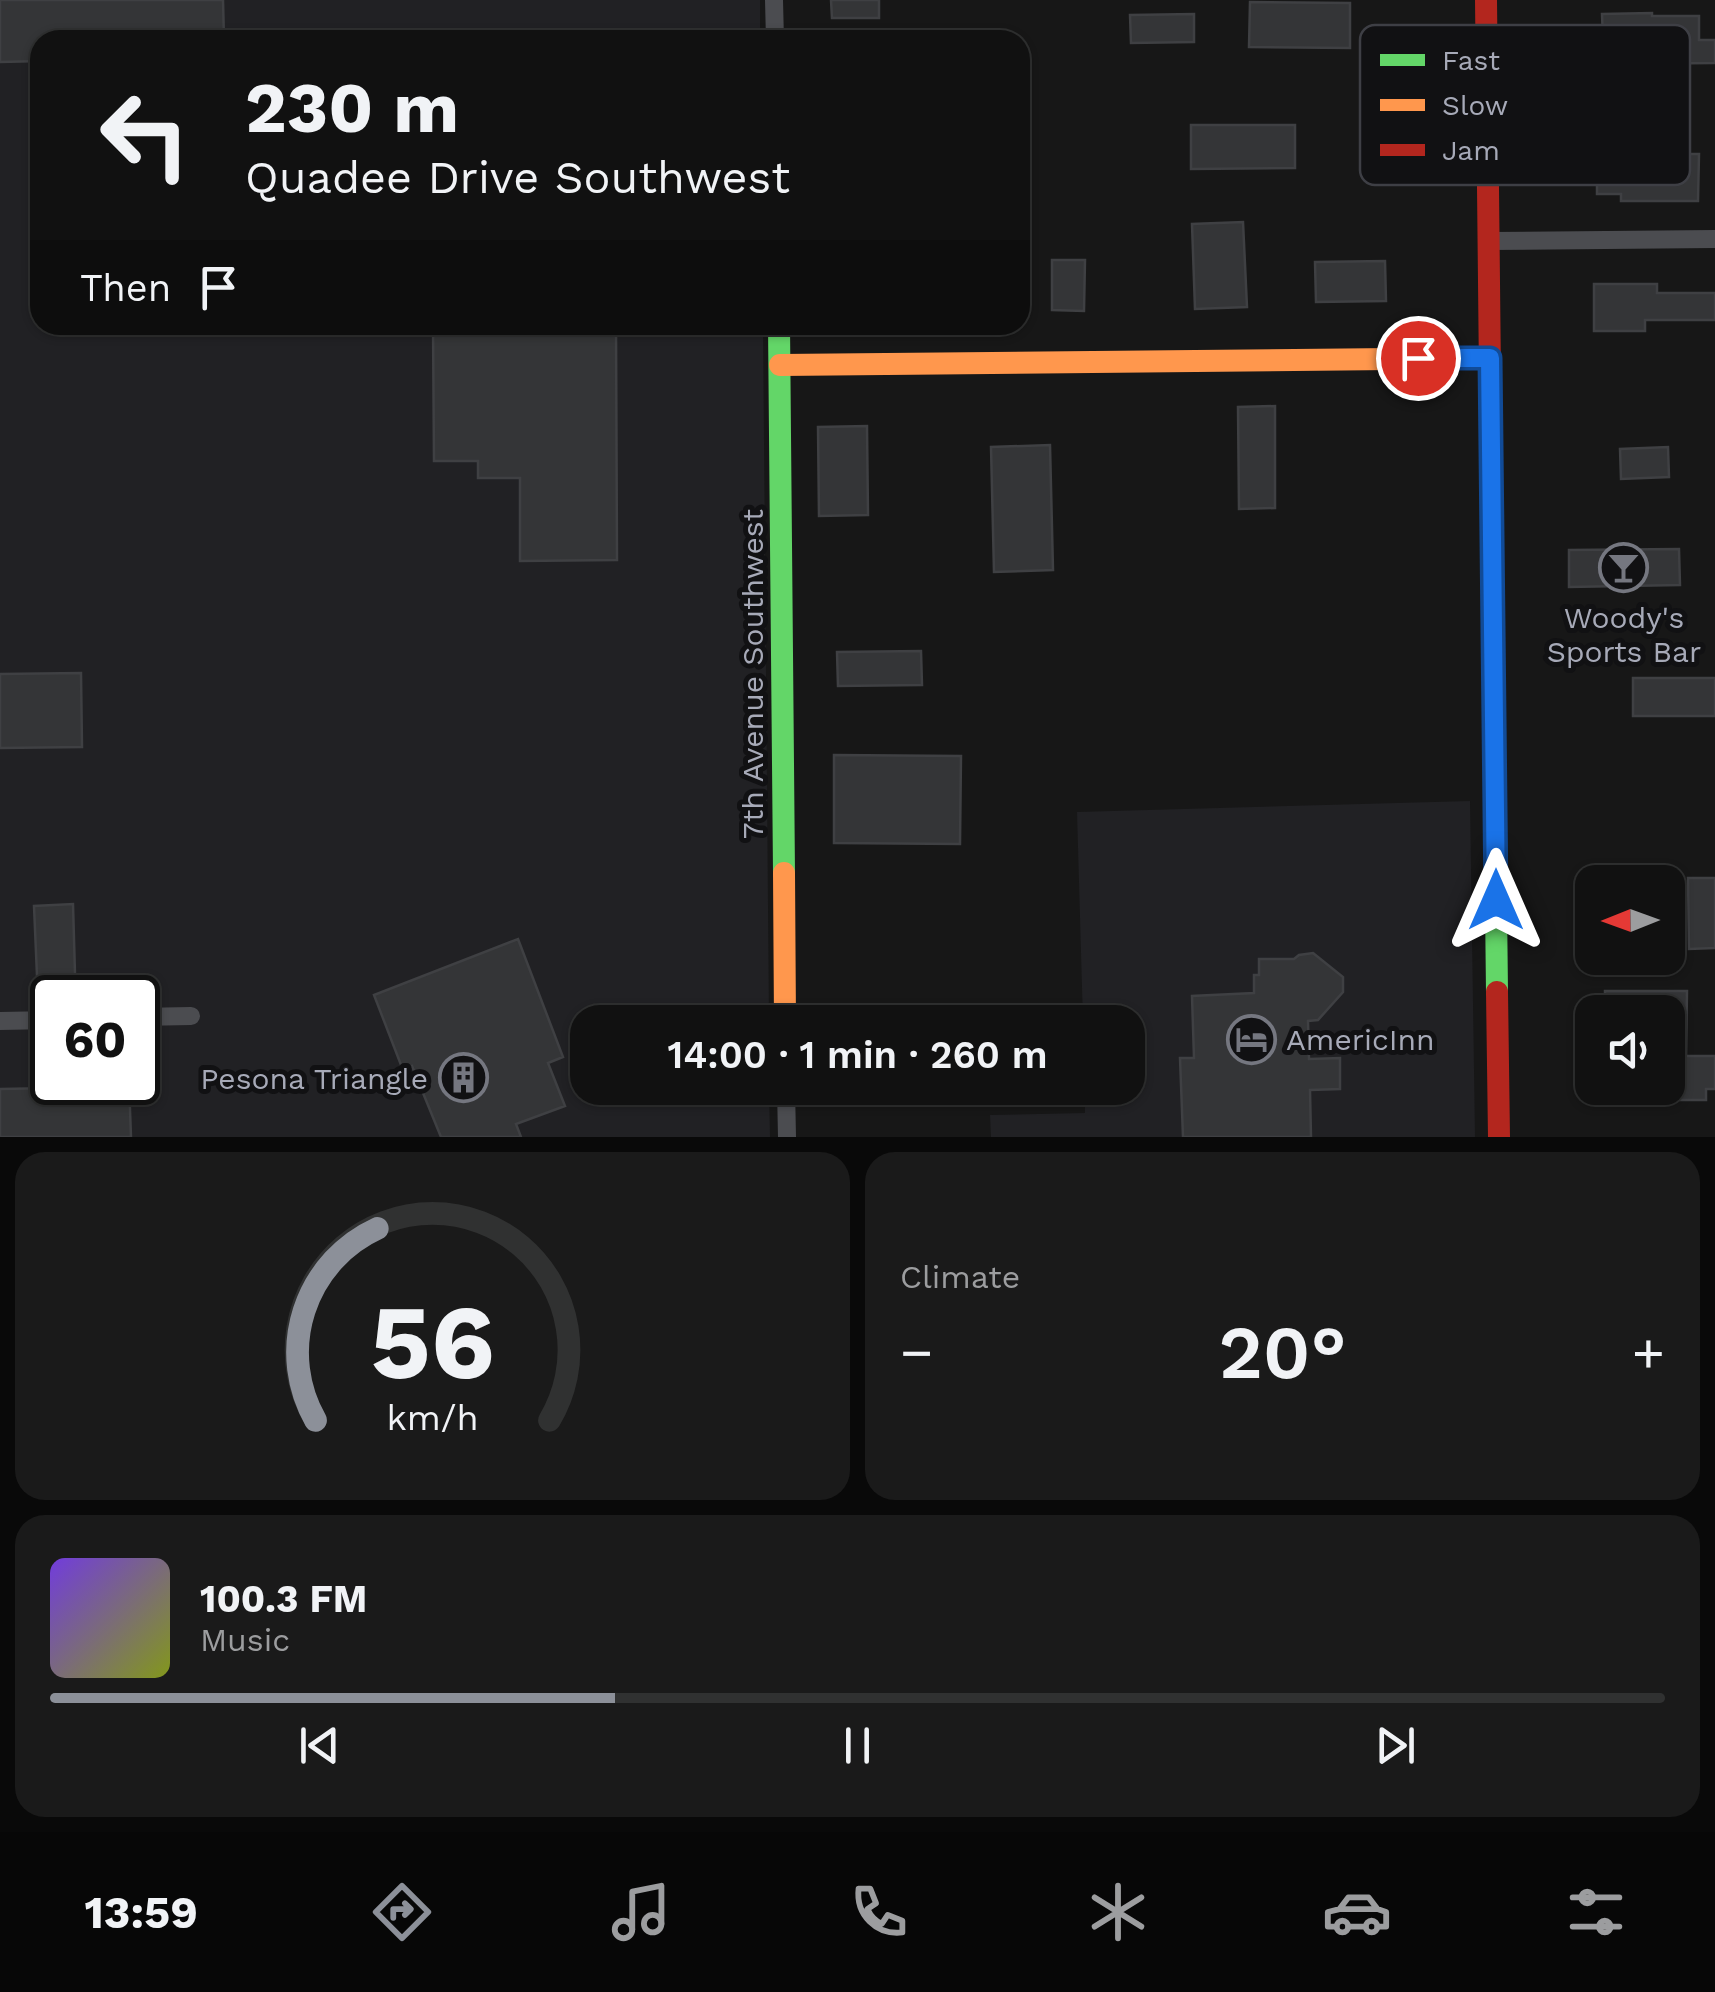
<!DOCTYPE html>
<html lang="en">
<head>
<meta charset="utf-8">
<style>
	body { margin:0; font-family:"Work Sans",sans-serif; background:#1a1a1a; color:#f1f3f6; height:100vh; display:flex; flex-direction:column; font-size:38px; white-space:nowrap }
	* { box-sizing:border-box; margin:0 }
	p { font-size:32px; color:#9c9d9f }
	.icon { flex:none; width:55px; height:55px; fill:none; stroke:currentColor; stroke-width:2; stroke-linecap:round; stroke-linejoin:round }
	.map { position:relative; height:1137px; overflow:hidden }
	.side { display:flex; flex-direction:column; gap:15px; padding:15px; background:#090909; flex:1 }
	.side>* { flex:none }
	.hud { position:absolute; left:30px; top:30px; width:1000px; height:305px; border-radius:30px; box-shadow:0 2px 8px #0004,0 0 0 2px #303131; background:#111; color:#f1f3f6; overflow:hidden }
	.needle { width:65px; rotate:269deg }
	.fabs { position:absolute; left:1575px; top:865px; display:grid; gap:20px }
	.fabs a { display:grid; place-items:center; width:110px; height:110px; border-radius:20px; background:#111; box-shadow:0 2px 8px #0004,0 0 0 2px #303131; font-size:50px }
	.speed { position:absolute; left:30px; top:975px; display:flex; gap:20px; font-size:50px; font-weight:700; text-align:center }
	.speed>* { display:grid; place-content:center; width:130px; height:130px; border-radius:50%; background:#111; box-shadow:0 2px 8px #0004,0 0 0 2px #303131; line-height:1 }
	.speed .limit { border:5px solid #111; border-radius:15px; background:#fff; color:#111 }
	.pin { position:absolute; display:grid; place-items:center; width:85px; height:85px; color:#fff; margin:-42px; border:5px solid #fff; border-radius:50%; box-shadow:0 2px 10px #0007 }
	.me { position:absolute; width:110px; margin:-55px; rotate:0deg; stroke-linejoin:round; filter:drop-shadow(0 0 8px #0008) }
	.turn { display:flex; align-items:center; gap:35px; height:210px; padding:0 50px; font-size:45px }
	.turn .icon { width:130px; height:130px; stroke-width:2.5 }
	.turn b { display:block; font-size:70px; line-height:85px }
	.then { display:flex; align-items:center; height:95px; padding:0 50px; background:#0003; gap:20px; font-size:38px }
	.big { font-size:75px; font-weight:600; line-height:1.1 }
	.side .widget { flex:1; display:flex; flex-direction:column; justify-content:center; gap:15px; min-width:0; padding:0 35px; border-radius:30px; background:#1a1a1a }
	.side .dial { align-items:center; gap:0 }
	.dial svg { height:260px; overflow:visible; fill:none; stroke:#303131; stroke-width:7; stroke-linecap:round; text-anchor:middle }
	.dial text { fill:#f1f3f6; stroke:none }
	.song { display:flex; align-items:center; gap:30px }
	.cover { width:120px; height:120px; border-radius:15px; background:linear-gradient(135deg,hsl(260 70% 55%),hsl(70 70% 35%)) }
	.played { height:10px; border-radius:5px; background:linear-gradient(90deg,#8c9099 35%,#303131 35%) }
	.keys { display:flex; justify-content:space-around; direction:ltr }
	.heat { display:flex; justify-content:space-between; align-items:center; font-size:55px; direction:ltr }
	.side .tiles { flex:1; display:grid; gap:15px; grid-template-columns:1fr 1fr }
	.widget:last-child { grid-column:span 2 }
	.trip { position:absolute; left:570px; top:1005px; width:575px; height:100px; border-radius:30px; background:#111; box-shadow:0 2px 8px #0004,0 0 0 2px #303131; font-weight:600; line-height:100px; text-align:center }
	.tabs { display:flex; height:160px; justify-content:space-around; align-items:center; background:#070707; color:#9c9d9f }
	.tabs .icon { width:70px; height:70px }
	.tabs .active { color:#8c9099 }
	.tabs b { font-size:45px; color:#f1f3f6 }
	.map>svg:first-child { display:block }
</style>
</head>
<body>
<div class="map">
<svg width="1715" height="1137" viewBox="0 0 1715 1137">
	<rect width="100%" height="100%" fill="#171717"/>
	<path fill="#212124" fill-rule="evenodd" d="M0,0H760V40H40V325H763L769,1022H588V1088H769L770,1137H0ZM52,998H138V1082H52Z
		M1470,801L1475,1137H991L990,1115L1085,1113V1088H1128V1022H1083L1077,812Z"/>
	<path fill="#343537" stroke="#3f4043" stroke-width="2.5" d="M0,0H223L224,40H40V61L0,62Z
		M831,0H879V18H832Z
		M1250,2L1350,3V48L1249,47Z
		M1652,13V16H1699V40H1715V63L1611,64V40H1603L1602,14Z
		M1194,14V42L1131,43L1130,15Z
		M1191,125H1295V168L1191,169Z
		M1621,154H1699L1698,201H1621V194H1597V157H1621Z
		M1243,222L1247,307L1195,309L1192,224Z
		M1052,260H1085L1084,311L1052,310Z
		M1385,261L1386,301L1316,302L1315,262Z
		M1594,284H1657V293H1715V320H1645V331H1594Z
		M433,325H616L617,560L520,561V478H478V461H434Z
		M1275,406V508L1239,509L1238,407Z
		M867,426L868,515L819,516L818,427Z
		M1050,445L1053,570L994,572L991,447Z
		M1668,447L1669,477L1621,479L1620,449Z
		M1679,549L1680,585L1569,587V550Z
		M921,651L922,685L838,686L837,652Z
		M81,673L82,747L0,748V674Z
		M1633,678H1715V716H1633Z
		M834,755L961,756L960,844L834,843Z
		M1688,878H1715V948L1689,949Z
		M73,904L75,974L37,976L34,906Z
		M518,939L563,1057L548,1063L565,1106L516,1124L521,1137H441L412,1066L403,1070L374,995Z
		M1313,953L1343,977V992L1318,1020L1308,1021L1309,1059L1340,1058V1089L1310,1090L1311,1137H1183L1180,1058H1194L1192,996L1254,993V975H1259V959H1294L1299,955Z
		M1605,991H1687L1686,1056H1715V1089H1706V1100H1595V1088H1668V1012H1605Z
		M129,1082L131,1137H0V1089L55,1088L54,1084Z"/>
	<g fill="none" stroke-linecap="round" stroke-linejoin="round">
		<path stroke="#4b4c50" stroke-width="18" d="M774,0L775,40
			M1489,241L1715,239
			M138,1017L191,1016
			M0,1021L52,1020
			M786,1088L787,1137"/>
		<path stroke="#63d668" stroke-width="22" d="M779,325L784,873
			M1490,376L1497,992"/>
		<path stroke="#ff974d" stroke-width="22" d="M780,365L1490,358
			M784,873L785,1022"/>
		<path stroke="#b3261e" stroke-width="22" d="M1486,0L1490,376
			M1497,992L1499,1137"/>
	</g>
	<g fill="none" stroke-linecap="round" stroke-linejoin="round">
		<defs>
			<path id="route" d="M1418,358H1490L1496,900"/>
		</defs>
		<use href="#route" stroke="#114b97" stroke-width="25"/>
		<use href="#route" stroke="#1a73e8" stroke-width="18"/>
	</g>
	<defs>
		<symbol id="bar-ring" viewBox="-11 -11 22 22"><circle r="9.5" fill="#111113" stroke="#757780" stroke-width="1.5"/><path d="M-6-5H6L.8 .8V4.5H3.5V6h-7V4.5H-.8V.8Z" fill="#757780"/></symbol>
		<symbol id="hotel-ring" viewBox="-11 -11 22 22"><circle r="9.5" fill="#111113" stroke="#757780" stroke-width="1.5"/><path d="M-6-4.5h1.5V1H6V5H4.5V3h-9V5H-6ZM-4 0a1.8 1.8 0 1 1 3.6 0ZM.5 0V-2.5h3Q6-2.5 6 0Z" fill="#757780"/></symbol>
		<symbol id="building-ring" viewBox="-11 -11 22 22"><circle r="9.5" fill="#111113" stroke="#757780" stroke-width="1.5"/><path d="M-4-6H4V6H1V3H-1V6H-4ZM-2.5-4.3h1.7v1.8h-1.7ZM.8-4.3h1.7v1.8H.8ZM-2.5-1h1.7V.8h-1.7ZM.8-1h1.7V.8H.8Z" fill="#757780"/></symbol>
	</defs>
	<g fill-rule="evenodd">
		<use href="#bar-ring" x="1596" y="540" width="55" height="55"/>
		<use href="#hotel-ring" x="1224" y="1012" width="55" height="55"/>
		<use href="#building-ring" x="436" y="1050" width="55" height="55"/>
	</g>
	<g text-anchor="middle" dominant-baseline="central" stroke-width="10" stroke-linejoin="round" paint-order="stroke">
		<g font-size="30" fill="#a7aab8" stroke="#111113">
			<text x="1624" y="617">Woody's<tspan x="1624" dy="34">Sports Bar</tspan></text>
			<text x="1286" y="1039" text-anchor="start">AmericInn</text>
			<text x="428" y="1078" text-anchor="end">Pesona Triangle</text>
		</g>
		<g font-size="30" fill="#a7aab8" stroke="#111113">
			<text transform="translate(752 674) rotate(-90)">7th Avenue Southwest</text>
		</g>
	</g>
	<rect x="1360" y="25" width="330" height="160" rx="15" fill="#111113" stroke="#3e3f45" stroke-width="2.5"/>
	<rect x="1380" y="54" width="45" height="12" fill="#63d668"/>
	<rect x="1380" y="99" width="45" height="12" fill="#ff974d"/>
	<rect x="1380" y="144" width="45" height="12" fill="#b3261e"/>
	<g font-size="28" fill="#a7aab8">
		<text x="1442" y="70">Fast</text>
		<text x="1442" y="115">Slow</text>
		<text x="1442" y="160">Jam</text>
	</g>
</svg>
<div class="fabs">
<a><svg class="needle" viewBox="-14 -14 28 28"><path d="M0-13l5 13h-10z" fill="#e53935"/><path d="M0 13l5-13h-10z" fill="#9c9d9f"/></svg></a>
<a><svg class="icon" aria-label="sound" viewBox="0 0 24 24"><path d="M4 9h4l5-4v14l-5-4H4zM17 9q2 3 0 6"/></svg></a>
</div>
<div class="speed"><div class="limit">60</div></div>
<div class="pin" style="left:1418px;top:358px;background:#d93025"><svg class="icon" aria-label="arrive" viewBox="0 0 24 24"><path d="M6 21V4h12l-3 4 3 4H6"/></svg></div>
<svg class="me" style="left:1496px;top:900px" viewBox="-20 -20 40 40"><path d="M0-17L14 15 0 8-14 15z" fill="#1a73e8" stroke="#fff" stroke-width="4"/></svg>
<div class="trip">14:00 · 1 min · 260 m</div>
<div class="hud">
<div class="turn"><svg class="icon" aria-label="left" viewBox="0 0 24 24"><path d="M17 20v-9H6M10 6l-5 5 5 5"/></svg><div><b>230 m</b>Quadee Drive Southwest</div></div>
<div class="then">Then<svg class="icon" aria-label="arrive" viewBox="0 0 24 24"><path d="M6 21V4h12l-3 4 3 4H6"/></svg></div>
</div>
</div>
<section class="side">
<div class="tiles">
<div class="widget dial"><svg viewBox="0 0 100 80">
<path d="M14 69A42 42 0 1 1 86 69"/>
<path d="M14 69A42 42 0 0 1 33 10" stroke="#8c9099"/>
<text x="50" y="56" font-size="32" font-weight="700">56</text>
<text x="50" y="72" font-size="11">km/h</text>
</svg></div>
<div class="widget"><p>Climate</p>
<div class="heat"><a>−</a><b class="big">20°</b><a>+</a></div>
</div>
<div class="widget">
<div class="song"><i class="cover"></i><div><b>100.3 FM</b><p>Music</p></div></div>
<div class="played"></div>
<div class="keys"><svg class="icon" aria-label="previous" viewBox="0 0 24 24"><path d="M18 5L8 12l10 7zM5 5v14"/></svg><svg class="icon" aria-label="pause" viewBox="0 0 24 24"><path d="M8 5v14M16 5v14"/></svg><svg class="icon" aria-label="next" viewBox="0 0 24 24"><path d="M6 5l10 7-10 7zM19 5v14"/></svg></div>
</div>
</div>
</section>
<nav class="tabs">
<b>13:59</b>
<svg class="icon active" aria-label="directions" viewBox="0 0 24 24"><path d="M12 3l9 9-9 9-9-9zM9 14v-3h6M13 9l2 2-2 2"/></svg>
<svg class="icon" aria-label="music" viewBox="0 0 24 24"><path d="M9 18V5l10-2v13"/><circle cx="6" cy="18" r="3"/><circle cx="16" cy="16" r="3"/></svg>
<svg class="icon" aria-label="phone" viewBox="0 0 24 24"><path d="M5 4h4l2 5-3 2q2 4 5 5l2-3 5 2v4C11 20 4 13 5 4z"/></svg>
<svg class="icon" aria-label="climate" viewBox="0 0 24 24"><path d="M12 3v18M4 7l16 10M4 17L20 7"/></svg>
<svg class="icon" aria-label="car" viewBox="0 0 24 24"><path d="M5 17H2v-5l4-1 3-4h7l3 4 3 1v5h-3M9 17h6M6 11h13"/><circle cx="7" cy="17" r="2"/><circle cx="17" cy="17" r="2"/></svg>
<svg class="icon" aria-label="filters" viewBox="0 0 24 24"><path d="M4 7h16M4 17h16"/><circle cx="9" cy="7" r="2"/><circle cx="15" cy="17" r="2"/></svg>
</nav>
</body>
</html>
